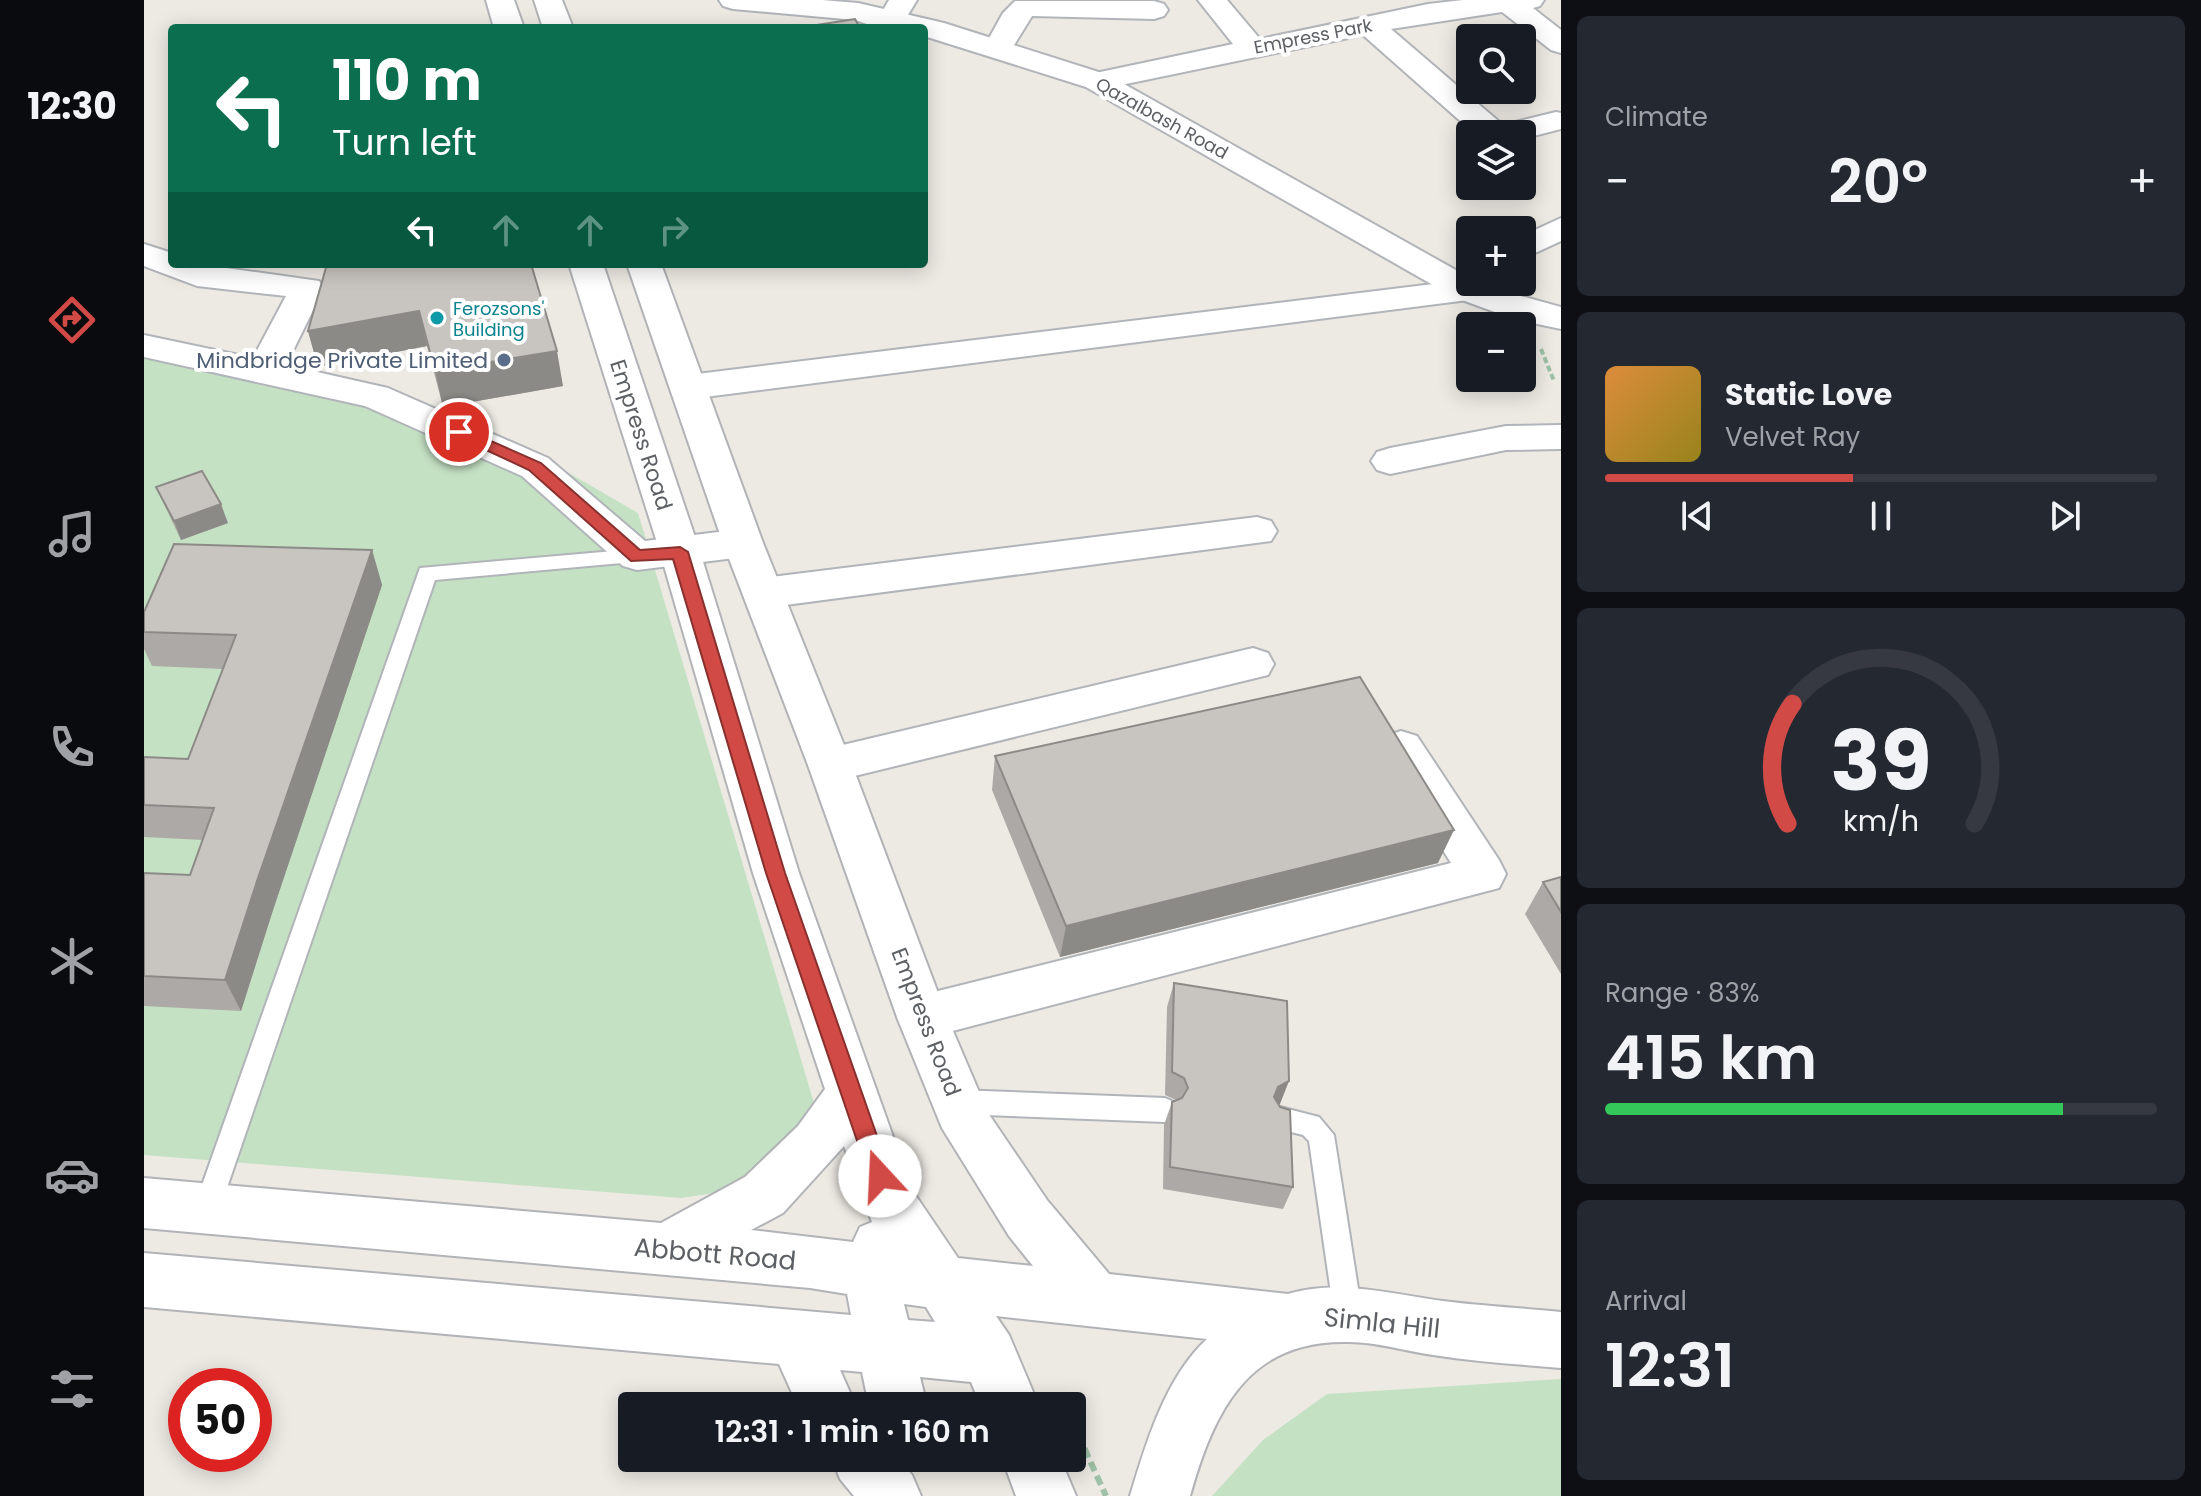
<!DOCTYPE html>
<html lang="en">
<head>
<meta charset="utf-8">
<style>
	body { margin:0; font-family:Poppins,sans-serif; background:#242831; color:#f1f3f6; height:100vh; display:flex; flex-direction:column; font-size:30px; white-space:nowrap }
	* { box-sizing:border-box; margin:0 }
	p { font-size:26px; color:#9ea1a6 }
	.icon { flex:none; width:44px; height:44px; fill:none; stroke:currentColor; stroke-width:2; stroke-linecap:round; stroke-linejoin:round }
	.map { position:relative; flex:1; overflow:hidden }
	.sheet { display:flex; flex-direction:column; gap:16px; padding:16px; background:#0d0f14; width:640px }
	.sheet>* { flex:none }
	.banner { position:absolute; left:24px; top:24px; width:760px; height:244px; border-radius:8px; box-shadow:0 4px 20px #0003; background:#0b6e4f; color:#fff; overflow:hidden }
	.buttons { position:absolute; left:1312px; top:24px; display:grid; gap:16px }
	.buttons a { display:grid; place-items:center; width:80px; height:80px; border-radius:8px; background:#171b24; box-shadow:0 4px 20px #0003; font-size:40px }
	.speed { position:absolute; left:24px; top:1368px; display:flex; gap:16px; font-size:40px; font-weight:700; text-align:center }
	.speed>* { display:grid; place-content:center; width:104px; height:104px; border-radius:50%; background:#171b24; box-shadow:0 4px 20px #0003; line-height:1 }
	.speed .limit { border:12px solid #d22; background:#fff; color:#111 }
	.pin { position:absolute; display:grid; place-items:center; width:68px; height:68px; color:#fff; margin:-34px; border:4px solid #fff; border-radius:50%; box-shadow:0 2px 8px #0007 }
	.me { position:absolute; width:88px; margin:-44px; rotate:340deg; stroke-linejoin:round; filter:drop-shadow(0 0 6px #0008) }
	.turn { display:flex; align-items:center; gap:28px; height:168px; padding:0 32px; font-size:36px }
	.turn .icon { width:104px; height:104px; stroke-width:2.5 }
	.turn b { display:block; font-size:56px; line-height:68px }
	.lanes { display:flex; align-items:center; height:76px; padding:0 32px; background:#0003; justify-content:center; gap:40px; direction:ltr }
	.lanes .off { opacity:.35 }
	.big { font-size:60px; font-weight:600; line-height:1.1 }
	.sheet .tile { flex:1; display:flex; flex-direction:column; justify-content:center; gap:12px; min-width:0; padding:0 28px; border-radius:12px; background:#242831 }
	.sheet .dial { align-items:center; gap:0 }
	.dial svg { height:208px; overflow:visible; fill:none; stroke:#363941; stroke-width:7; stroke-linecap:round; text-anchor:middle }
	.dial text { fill:#f1f3f6; stroke:none }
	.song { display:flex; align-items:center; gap:24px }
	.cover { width:96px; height:96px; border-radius:12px; background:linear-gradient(135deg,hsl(30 70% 55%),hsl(50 70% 35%)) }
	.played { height:8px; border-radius:4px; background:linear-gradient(90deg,#d24a45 45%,#363941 45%) }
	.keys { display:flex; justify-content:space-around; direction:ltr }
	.heat { display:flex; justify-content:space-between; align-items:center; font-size:44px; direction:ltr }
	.charge { height:12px; border-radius:6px; background:linear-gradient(90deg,#34c759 83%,#363941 0) }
	.trip { position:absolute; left:474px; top:1392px; width:468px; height:80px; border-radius:8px; background:#171b24; box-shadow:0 4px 20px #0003; font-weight:600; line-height:80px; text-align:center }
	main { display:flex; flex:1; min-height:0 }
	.dock { display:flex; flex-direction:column; width:144px; justify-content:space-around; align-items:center; background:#090b0e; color:#9ea1a6 }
	.dock .icon { width:56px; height:56px }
	.dock .current { color:#d24a45 }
	.dock b { font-size:36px; color:#f1f3f6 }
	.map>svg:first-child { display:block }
</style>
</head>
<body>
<main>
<nav class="dock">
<b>12:30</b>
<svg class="icon current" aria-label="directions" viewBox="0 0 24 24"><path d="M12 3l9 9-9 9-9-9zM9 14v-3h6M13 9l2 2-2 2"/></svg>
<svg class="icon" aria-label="music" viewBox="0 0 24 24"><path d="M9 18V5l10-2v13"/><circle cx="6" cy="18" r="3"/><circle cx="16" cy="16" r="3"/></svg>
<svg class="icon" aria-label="phone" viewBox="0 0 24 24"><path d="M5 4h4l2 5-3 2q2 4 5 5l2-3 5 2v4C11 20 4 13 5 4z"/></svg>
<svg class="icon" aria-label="climate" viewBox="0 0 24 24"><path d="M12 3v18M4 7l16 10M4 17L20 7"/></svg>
<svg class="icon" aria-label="car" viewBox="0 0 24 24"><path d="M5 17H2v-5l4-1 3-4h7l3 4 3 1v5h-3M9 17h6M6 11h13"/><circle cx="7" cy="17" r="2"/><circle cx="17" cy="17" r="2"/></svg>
<svg class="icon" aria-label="filters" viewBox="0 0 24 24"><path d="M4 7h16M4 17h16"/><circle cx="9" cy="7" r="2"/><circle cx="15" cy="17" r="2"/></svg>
</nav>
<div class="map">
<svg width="1417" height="1496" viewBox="0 0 1417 1496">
	<rect width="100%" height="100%" fill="#edeae4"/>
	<path fill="#c5e1c4" d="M0,346L231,396L392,454L494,513L670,1103L677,1127L672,1143L577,1192L537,1198L0,1155Z
		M1417,1379V1496H1068L1119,1440L1183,1394Z"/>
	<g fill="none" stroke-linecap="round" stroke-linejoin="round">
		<defs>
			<path id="service" d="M493,549L503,556L500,561L291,580L76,1208L72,1217L63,1221L54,1217L50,1208L276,568Z
				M813,1090L1021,1098L1030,1102L1034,1110L1030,1118L1021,1122L813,1114L804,1110L800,1102L804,1094Z
				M1136,1107L1175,1117L1190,1135L1218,1314L1214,1324L1204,1328L1194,1324L1190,1314L1165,1141L1159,1135L1127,1127L1123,1119L1127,1111Z"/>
			<path id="minor" d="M745,0H773L756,28H736L732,22Z
				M1054,0H1083L1116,39L1284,4L1319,0H1400L1396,6L1389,8L1417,30V53L1407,50L1358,12L1247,29L1359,125L1412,112L1417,113V129L1378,139V134H1331L1219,35L953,90L942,87L938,81L942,75L1089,44Z
				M871,1H1010L1020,4L1024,10L1020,16L1010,19L888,16L864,55L854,58L844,55L839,49L859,13Z
				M1417,218V241L1378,259V236Z
				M0,244L28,253V264H54L175,281L180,288L142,365L244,388L404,458L501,541L599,529L613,533L619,543L613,553L599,557L493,570L479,566L378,476L221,406L0,357V335L109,358L142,296L53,286L0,266Z
				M1378,274L1384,282L1379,289L1338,306L1324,300L545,399L532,395L527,387L532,379L545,375L1322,280L1335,284L1378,282Z
				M1417,425V449L1362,450L1246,474L1233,470L1227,461L1233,452L1246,448L1362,426Z
				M1113,517L1127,521L1133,531L1127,541L619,608L605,603L599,593L605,583L619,578Z
				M1109,648L1124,653L1130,664L1124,675L686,782L670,777L664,765L670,753L686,748Z
				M1257,731L1273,736L1355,860L1362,874L1355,888L778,1039L760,1032L753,1017L760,1002L778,995L1307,863L1235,748L1241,736Z"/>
			<path id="tertiary" d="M575,0H678L714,3L800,23L964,75L1326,278V282L1417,307V329L1370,319L1310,297L942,87L780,36V28H735L711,20L589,9L579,6Z"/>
			<path id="secondary" d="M342,0H370L380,28H350Z
				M390,0H418L429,28H399Z
				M425,264H459L556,552L655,873L768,1190L814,1258L889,1266L865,1236L798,1128L753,1017L664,765L579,543L483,264H517L619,543L708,765L803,1017L844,1113L903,1200L965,1274L1144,1294C1196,1279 1246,1294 1299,1301C1338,1306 1378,1308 1417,1312V1368C1374,1364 1331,1362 1289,1355C1261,1351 1233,1342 1205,1342C1104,1339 1070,1411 1046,1496H986C1002,1443 1021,1378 1063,1339L852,1316L865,1335L895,1406H837L827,1382L776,1377L783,1406H725L718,1372L696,1370L712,1406H654L635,1364L0,1307V1253L707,1315L703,1294L666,1288L0,1228V1178L517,1223L601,1177L654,1126L681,1089L609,873L516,552ZM700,1146L728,1222L716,1227L709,1242L607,1230L639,1213ZM760,1304L782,1307L791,1322L764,1320Z
				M688,1458H754L768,1475L777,1496H710L696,1479Z
				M858,1458H916L932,1496H872Z"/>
		</defs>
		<use href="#service" stroke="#b1b4b8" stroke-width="4"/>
		<use href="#minor" stroke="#b1b4b8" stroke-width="4"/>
		<use href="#tertiary" stroke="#b1b4b8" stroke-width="4"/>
		<use href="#secondary" stroke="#b1b3b7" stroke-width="4"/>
		<path stroke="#9ec1a7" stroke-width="4" stroke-dasharray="6 3" stroke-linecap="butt" d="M1397,349L1410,381"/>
		<path stroke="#9ec1a7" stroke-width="6" stroke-dasharray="10 5" stroke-linecap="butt" d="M928,1421L962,1496"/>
		<use href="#service" fill="#fff" fill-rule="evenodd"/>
		<use href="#minor" fill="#fff" fill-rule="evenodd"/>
		<use href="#tertiary" fill="#fff" fill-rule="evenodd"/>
		<use href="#secondary" fill="#fff" fill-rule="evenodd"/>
	</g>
	<path fill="#aca9a6" d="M183,264L419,386L299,407L283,346L174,367L164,331Z
		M12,487L84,523L37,540Z
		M228,550L238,585L129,910L97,1011L0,1006V873L46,875L59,840L0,837V757L44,759L79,669L8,666L0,649V632Z
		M851,756L1294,863L916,957L848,790Z
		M1417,877V974L1381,914L1399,882Z
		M1030,983L1136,1104L1134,1105L1149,1187L1139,1209L1019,1189L1020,1125L1028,1102L1032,1100L1021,1095L1023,1007Z"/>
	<path fill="#8c8a87" d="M275,311L283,346L174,367L164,331Z
		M413,351L419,386L299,407L291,371Z
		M77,504L84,523L37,540L30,521Z
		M228,550L238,585L129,910L97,1011L81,980L114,878Z
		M1310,830L1294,863L916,957L922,926Z
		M1145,1081L1136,1104L1124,1110L1134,1087Z"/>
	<path fill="#c8c5c1" stroke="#8c8a87" stroke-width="2" d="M711,19L716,28H653Z
		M183,264H387L413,351L291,371L275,311L164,331Z
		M58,471L77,504L30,521L12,487Z
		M30,544L228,550L114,878L81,980L0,976V873L46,875L70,808L0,805V757L44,759L92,635L0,632V612Z
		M1216,677L1310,830L922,926L851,756Z
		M1417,877V912L1399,882Z
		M1030,983L1143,1001L1145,1081L1134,1087L1130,1097L1136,1107L1146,1110L1149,1187L1026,1167L1028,1102L1038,1098L1044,1088L1040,1078L1028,1072Z"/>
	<path fill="#d24a45" stroke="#88302d" stroke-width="2" d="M315,427L397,463L496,550L536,547L544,552L641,873L747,1176L744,1183L736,1186L728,1183L725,1176L622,873L529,559L487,561L385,470L310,435V428Z"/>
	<circle fill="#0f9aa8" stroke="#fff" stroke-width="3" cx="293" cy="318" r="8"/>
	<circle fill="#5c6f8a" stroke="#fff" stroke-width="3" cx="360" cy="360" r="8"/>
	<g text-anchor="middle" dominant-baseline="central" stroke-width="8" stroke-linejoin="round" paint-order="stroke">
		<g font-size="18" fill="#5c5f63" stroke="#fff">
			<text transform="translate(1169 36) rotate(-11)">Empress Park</text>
			<text transform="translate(1018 118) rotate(29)">Qazalbash Road</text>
		</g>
		<g font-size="18" fill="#0d838f" stroke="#fff" text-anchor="start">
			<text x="309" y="308">Ferozsons'<tspan x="309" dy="21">Building</tspan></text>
		</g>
		<g font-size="22" fill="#4e5e75" stroke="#fff" text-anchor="end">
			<text x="344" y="360">Mindbridge Private Limited</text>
		</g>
		<g font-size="22" fill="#5c5f63" stroke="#fff">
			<text transform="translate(497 435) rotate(72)">Empress Road</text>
			<text transform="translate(782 1022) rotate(69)">Empress Road</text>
		</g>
		<g font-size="26" fill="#5c5f63" stroke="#fff">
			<text transform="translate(571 1254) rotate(5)">Abbott Road</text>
			<text transform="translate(1238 1323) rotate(6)">Simla Hill</text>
		</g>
	</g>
</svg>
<div class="buttons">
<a><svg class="icon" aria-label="search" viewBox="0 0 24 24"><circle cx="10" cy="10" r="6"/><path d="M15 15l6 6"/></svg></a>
<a><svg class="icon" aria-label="layers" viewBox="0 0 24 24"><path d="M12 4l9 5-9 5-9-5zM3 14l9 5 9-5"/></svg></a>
<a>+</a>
<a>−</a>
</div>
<div class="speed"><div class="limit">50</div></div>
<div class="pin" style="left:315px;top:432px;background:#d93025"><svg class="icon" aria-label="arrive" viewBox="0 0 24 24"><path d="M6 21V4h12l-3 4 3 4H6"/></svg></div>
<svg class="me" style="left:736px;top:1176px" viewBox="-20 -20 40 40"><circle r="19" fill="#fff"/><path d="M0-13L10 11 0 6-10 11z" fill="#d24a45"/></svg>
<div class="trip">12:31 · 1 min · 160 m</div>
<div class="banner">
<div class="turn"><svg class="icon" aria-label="left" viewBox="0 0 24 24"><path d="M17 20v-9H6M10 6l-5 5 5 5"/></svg><div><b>110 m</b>Turn left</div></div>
<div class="lanes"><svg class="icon" aria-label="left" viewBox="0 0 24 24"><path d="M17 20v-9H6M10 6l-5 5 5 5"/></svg><svg class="icon off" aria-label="ahead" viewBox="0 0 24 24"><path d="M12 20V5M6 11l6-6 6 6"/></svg><svg class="icon off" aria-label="ahead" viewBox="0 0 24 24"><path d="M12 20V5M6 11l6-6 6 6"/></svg><svg class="icon off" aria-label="right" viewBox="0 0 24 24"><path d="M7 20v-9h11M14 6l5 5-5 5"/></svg></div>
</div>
</div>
<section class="sheet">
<div class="tile"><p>Climate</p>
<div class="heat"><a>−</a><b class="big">20°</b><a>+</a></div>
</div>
<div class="tile">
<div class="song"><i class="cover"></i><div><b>Static Love</b><p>Velvet Ray</p></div></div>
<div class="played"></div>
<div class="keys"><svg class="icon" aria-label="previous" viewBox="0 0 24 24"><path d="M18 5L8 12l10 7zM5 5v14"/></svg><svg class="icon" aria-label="pause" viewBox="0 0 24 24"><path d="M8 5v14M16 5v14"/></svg><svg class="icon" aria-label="next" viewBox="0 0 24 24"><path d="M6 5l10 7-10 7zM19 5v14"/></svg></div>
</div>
<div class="tile dial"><svg viewBox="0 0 100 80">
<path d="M14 69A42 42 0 1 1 86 69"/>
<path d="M14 69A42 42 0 0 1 16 23" stroke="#d24a45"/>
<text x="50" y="56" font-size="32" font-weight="700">39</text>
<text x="50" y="72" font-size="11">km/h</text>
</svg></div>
<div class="tile"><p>Range · 83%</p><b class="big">415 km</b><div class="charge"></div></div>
<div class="tile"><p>Arrival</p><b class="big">12:31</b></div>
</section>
</main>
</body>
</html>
